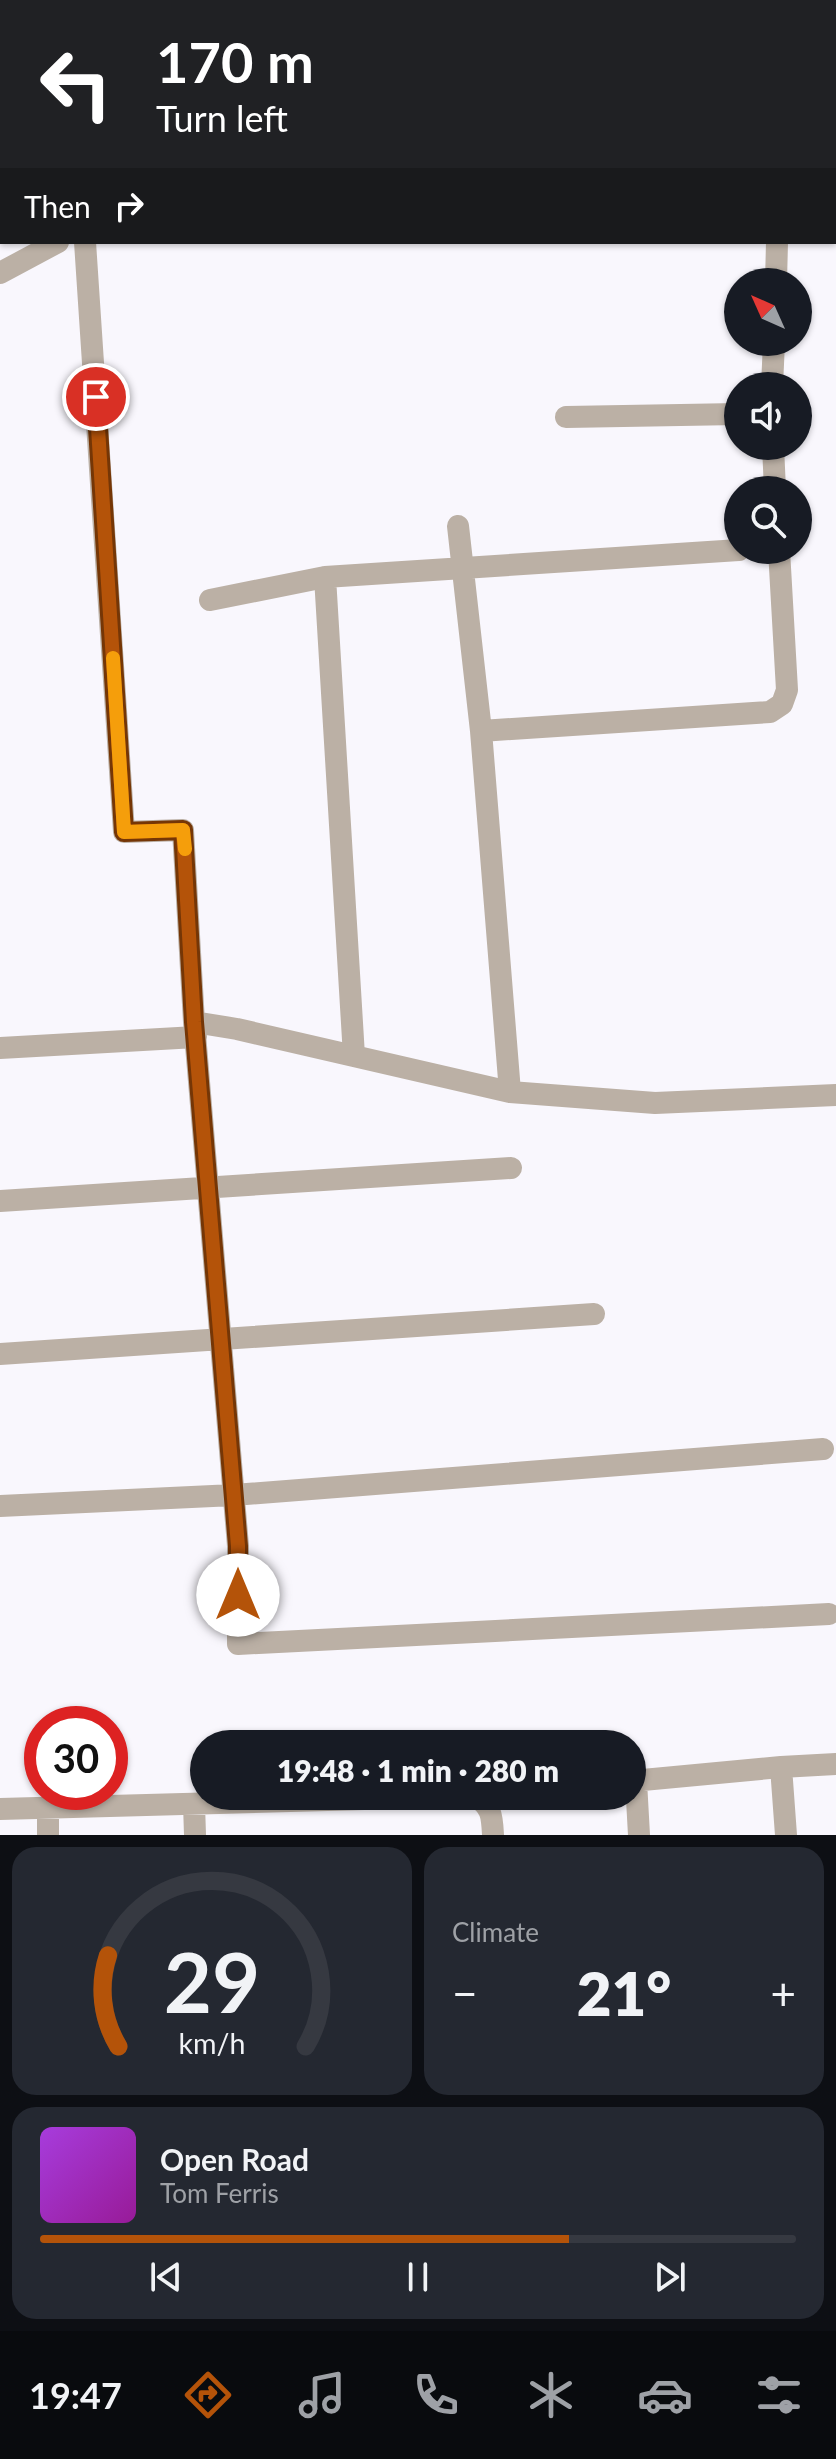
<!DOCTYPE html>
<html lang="en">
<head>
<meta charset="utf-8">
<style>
	body { margin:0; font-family:Lato,sans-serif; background:#242831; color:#f1f3f6; height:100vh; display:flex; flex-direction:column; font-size:30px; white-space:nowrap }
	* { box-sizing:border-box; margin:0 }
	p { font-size:26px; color:#9ea1a6 }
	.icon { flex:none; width:44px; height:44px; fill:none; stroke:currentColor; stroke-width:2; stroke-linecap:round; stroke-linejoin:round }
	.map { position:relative; height:1835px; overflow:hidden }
	.panel { display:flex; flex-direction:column; gap:12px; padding:12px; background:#0d0f14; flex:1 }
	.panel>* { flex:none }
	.hud { position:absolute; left:0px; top:0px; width:836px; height:244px; box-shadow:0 2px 6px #0004; background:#202124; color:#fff; overflow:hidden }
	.needle { width:52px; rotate:315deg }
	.buttons { position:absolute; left:724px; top:268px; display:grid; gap:16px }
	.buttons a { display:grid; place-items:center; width:88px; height:88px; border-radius:50%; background:#171b24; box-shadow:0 2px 6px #0004; font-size:40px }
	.speed { position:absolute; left:24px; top:1706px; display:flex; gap:16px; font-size:40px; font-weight:700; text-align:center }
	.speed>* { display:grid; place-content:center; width:104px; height:104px; border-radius:50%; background:#171b24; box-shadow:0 2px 6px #0004; line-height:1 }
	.speed .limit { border:12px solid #d22; background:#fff; color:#111 }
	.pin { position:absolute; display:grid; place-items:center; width:68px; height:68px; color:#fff; margin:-34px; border:4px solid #fff; border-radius:50%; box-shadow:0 2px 8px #0007 }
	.me { position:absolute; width:88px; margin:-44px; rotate:0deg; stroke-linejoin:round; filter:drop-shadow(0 0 6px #0008) }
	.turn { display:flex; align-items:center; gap:28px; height:168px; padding:0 24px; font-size:36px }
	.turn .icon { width:104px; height:104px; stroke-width:2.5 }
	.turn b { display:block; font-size:56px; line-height:68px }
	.then { display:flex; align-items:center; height:76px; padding:0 24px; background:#0003; gap:16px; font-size:30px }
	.big { font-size:60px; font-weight:800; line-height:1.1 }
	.panel .widget { flex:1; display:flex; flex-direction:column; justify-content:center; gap:12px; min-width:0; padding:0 28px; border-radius:24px; background:#242831 }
	.panel .dial { align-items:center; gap:0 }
	.dial svg { height:208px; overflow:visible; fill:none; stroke:#363941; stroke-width:7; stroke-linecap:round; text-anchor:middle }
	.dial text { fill:#f1f3f6; stroke:none }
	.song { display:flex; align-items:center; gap:24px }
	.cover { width:96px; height:96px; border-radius:12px; background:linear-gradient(135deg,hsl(280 70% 55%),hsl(300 70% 35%)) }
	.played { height:8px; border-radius:4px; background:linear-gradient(90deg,#b45309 70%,#363941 70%) }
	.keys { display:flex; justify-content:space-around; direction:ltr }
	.heat { display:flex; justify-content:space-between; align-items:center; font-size:44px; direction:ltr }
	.panel .tiles { flex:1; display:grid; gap:12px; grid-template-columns:1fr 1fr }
	.widget:last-child { grid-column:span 2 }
	.trip { position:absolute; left:190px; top:1730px; width:456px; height:80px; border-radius:40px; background:#171b24; box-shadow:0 2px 6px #0004; font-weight:800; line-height:80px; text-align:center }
	.tab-bar { display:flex; height:128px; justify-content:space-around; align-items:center; background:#090b0e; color:#9ea1a6 }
	.tab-bar .icon { width:56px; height:56px }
	.tab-bar .selected { color:#b45309 }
	.tab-bar b { font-size:36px; color:#f1f3f6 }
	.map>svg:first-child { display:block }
</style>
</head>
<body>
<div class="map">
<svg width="836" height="1835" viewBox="0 0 836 1835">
	<rect width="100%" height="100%" fill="#f9f7fd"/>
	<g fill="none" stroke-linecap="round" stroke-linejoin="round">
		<path stroke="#bbb0a5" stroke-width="22" d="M70,0V2
			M655,0V2
			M490,2L494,0
			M0,79H2
			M0,232H2
			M85,242L124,832L183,830L194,1022L237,1029L510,1092L655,1103L836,1095
			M0,273L58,242
			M776,282L777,242
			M772,386L774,342
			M566,417L738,414
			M773,446L775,490
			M458,526L481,731L510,1092
			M325,577L354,1056
			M210,600L325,577L739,550
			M481,731L770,712L782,704L787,690L779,550
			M194,1022L238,1546V1644L829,1614
			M0,1048L196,1037
			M0,1201L511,1168
			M0,1354L594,1314
			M0,1506L234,1495L823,1449
			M632,1781L781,1767
			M636,1781L639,1835
			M194,1804L195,1835
			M48,1808V1835
			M0,1809L475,1796C492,1807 492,1816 493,1835
			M786,1835L781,1767L836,1764"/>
		<path stroke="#bbb0a5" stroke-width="22" d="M770,0L771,2
			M834,195L836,201"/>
	</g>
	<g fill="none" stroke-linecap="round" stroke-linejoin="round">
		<defs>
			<path id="route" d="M96,397L124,832L183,830L194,1022L238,1546V1595"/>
		</defs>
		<use href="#route" stroke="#753606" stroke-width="20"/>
		<use href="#route" stroke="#b45309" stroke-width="14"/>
		<path stroke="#f59e0b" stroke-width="14" d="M113,658L124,832L183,830L185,849"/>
	</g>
</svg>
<div class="buttons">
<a><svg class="needle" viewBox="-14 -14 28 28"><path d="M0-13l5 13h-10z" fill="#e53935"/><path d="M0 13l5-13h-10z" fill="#9ea1a6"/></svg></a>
<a><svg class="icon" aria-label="sound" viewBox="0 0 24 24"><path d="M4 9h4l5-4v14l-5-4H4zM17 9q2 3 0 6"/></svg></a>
<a><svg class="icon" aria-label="search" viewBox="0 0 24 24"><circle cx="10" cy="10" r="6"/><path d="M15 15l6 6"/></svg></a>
</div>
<div class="speed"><div class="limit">30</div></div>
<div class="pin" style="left:96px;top:397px;background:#d93025"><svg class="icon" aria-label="arrive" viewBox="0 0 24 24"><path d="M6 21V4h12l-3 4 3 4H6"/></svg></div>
<svg class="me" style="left:238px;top:1595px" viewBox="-20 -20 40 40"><circle r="19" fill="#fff"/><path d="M0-13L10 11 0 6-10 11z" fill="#b45309"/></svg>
<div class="trip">19:48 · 1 min · 280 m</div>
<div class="hud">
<div class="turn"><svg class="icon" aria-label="left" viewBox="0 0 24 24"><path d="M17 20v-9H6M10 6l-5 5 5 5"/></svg><div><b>170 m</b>Turn left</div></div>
<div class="then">Then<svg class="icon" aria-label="right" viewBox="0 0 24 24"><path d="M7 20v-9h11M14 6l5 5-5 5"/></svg></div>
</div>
</div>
<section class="panel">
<div class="tiles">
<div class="widget dial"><svg viewBox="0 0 100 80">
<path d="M14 69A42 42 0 1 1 86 69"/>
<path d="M14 69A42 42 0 0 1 10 34" stroke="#b45309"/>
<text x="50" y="56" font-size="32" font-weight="700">29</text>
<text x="50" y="72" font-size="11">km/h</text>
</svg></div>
<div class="widget"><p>Climate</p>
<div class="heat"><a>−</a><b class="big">21°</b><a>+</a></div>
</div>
<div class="widget">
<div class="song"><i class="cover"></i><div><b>Open Road</b><p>Tom Ferris</p></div></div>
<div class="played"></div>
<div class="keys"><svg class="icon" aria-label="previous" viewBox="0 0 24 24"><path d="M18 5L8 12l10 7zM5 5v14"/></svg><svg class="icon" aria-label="pause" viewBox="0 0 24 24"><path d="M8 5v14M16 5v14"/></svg><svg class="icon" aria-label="next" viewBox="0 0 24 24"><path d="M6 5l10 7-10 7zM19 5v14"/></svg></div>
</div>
</div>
</section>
<nav class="tab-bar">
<b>19:47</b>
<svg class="icon selected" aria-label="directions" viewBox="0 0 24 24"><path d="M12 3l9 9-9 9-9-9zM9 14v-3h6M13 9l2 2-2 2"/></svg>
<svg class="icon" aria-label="music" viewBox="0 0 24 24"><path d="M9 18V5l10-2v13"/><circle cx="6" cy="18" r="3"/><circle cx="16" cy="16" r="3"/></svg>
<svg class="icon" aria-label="phone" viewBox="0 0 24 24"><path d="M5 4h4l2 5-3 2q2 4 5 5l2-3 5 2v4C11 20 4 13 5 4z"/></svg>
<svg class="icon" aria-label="climate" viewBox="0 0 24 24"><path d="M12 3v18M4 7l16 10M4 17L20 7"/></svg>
<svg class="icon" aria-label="car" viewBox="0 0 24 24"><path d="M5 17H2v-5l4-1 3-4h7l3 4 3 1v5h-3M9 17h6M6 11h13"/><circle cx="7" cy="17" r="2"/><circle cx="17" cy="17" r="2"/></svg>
<svg class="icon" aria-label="filters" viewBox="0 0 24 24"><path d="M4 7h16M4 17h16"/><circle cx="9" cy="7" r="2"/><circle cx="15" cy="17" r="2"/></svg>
</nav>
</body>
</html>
